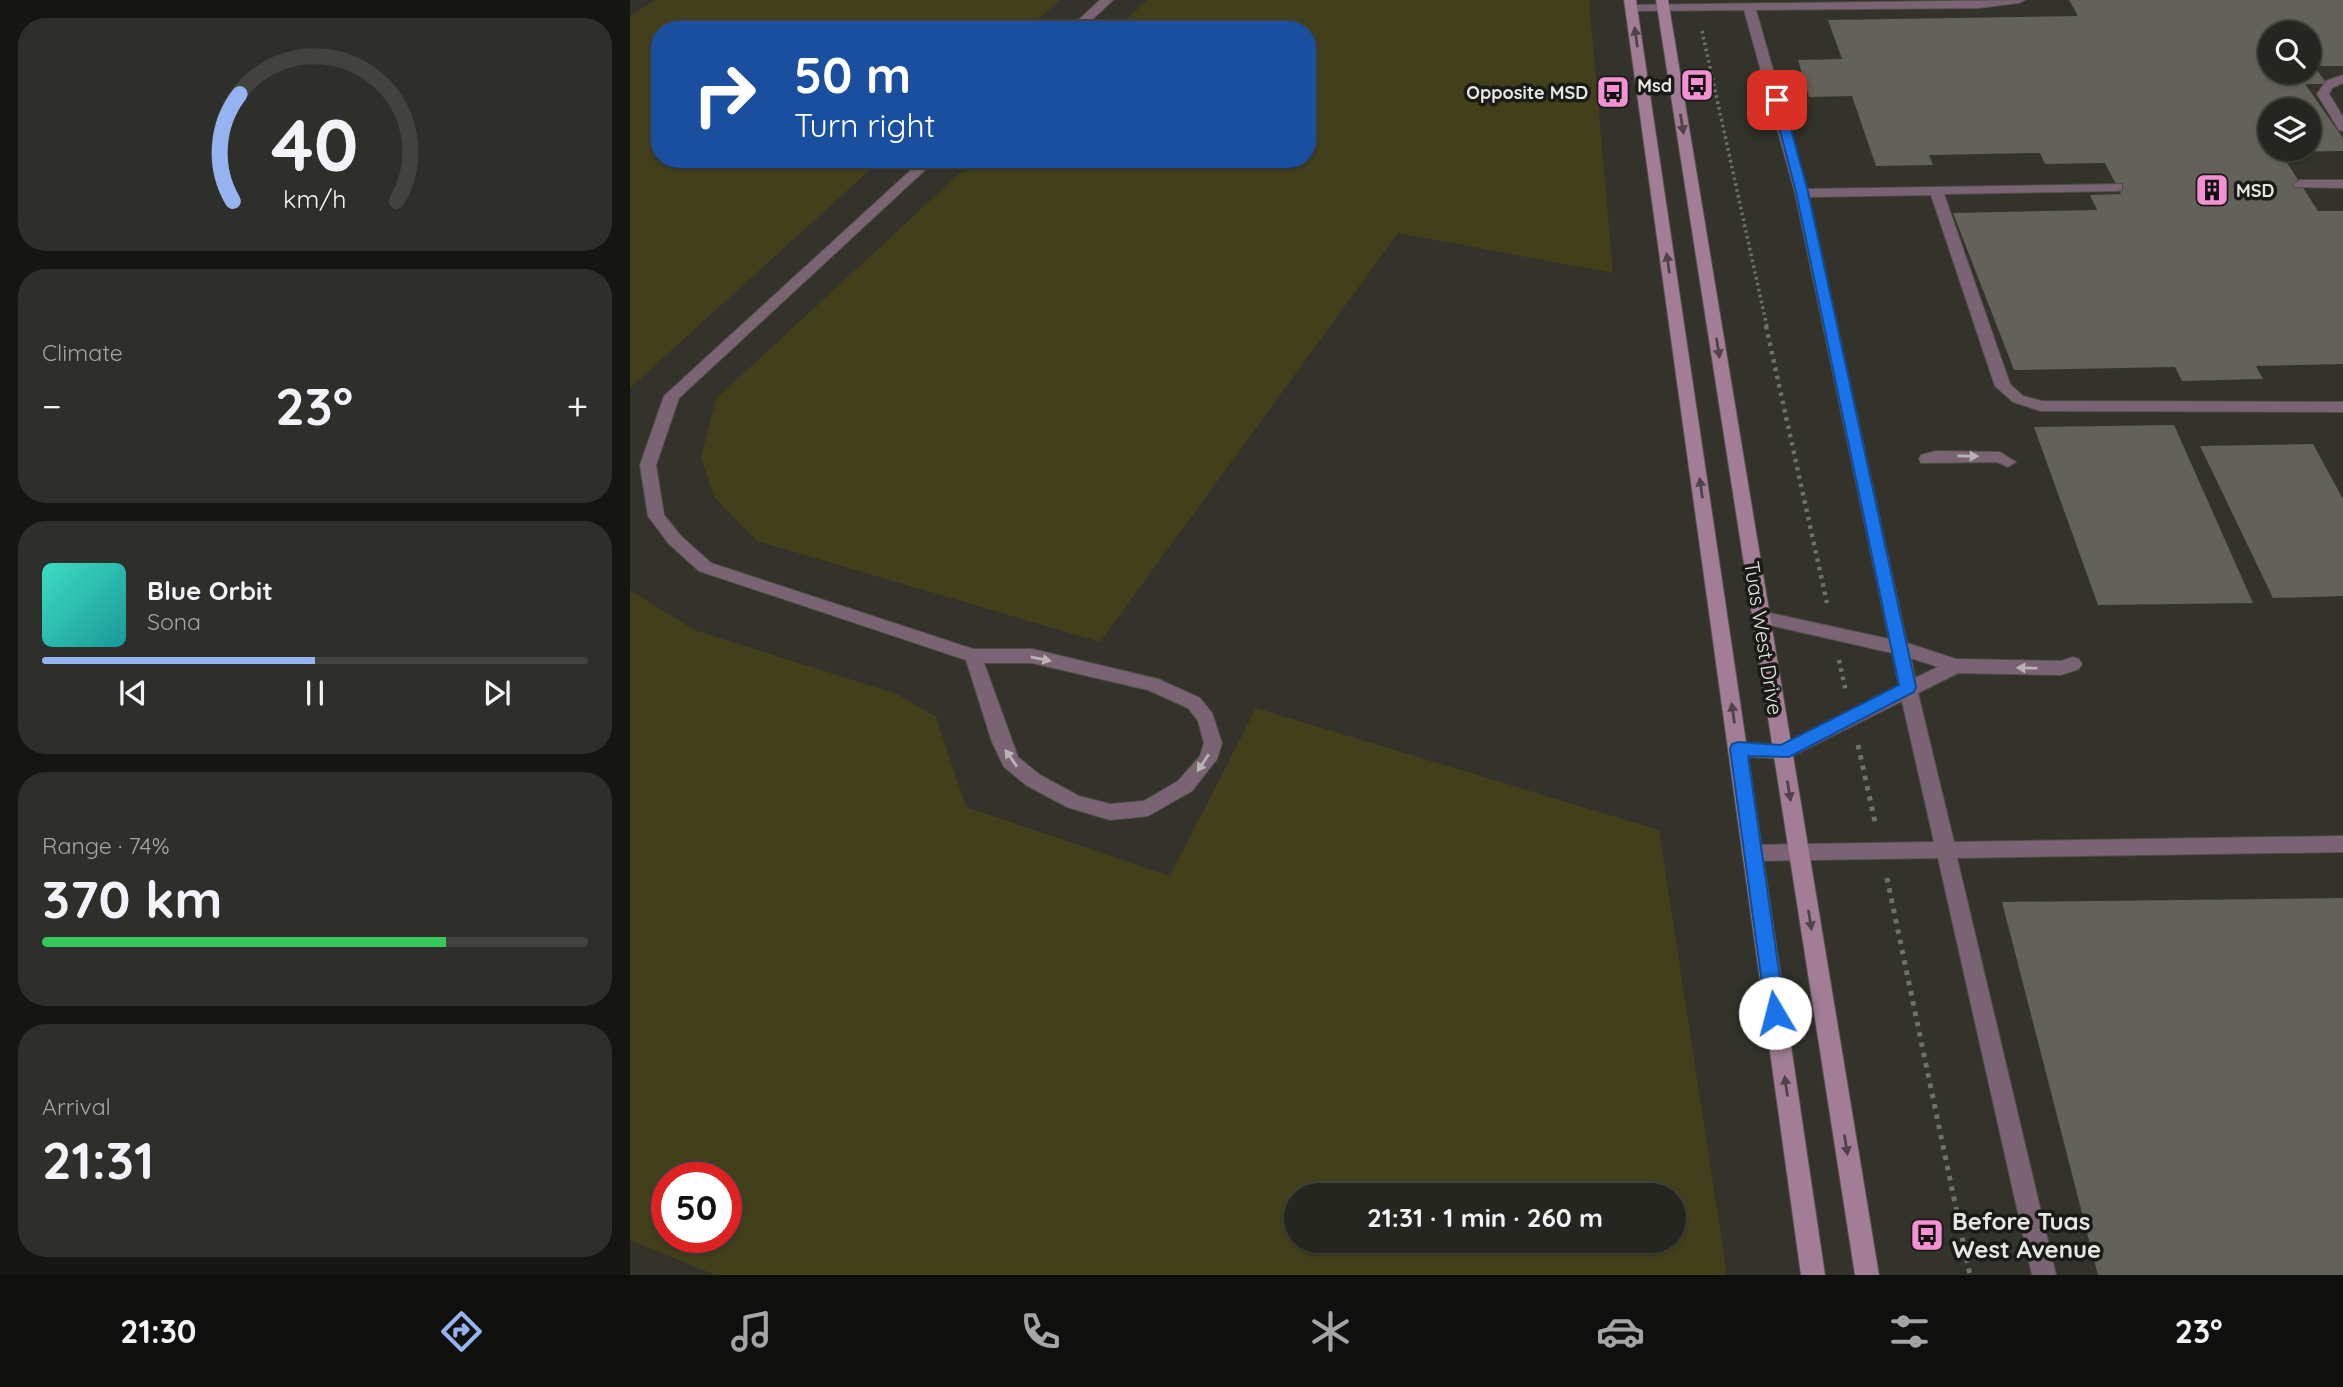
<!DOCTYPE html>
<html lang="en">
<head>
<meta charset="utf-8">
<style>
	body { margin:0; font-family:Quicksand,sans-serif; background:#2e2e2a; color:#f1f3f6; height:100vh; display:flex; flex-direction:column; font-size:26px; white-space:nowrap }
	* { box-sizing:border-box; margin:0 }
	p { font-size:23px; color:#a4a5a5 }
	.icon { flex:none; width:38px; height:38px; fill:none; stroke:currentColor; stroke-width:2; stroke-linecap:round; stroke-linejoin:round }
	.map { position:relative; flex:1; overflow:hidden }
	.panel { display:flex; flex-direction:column; gap:18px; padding:18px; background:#151512; width:630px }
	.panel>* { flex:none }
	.hud { position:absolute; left:21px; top:21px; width:665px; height:147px; border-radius:28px; box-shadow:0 2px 5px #0004,0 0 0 2px #42433f; background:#1a4fa0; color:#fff; overflow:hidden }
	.fabs { position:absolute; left:1628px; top:21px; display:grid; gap:14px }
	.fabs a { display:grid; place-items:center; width:63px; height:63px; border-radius:50%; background:#262621; box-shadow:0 2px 5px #0004,0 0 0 2px #42433f; font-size:35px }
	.speed { position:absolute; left:21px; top:1162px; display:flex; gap:14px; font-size:35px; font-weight:700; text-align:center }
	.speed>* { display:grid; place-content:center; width:91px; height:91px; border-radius:50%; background:#262621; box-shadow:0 2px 5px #0004,0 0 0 2px #42433f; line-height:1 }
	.speed .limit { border:10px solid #d22; background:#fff; color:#111 }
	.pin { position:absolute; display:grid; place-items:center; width:60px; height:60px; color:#fff; margin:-30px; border-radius:14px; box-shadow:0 4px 10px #0006 }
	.me { position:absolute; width:77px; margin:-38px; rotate:352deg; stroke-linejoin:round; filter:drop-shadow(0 0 5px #0008) }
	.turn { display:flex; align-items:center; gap:24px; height:147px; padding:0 28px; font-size:32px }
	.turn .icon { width:91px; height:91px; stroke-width:2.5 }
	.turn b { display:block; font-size:49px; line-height:60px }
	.big { font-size:52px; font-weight:800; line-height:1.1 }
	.panel .tile { flex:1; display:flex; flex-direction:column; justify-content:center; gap:10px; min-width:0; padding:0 24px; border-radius:28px; background:#2e2e2a }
	.panel .dial { align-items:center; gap:0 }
	.dial svg { height:182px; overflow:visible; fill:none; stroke:#42433f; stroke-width:7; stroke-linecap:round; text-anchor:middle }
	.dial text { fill:#f1f3f6; stroke:none }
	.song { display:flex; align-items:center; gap:21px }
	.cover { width:84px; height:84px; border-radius:10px; background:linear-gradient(135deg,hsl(170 70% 55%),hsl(180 70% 35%)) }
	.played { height:7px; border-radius:4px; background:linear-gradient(90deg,#95b2f1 50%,#42433f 50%) }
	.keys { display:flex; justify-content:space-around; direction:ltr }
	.heat { display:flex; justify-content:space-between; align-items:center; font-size:38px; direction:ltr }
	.charge { height:10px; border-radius:5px; background:linear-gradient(90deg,#34c759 74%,#42433f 0) }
	.trip { position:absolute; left:654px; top:1183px; width:402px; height:70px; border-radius:35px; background:#262621; box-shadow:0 2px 5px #0004,0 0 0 2px #42433f; font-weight:800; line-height:70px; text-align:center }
	.tabs { display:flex; height:112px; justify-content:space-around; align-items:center; background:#0f0f0d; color:#a4a5a5 }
	.tabs .icon { width:49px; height:49px }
	.tabs .on { color:#95b2f1 }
	.tabs b { font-size:32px; color:#f1f3f6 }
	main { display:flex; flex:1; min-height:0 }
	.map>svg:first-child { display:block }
</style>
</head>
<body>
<main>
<section class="panel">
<div class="tile dial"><svg viewBox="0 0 100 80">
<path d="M14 69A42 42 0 1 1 86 69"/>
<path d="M14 69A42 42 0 0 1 17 22" stroke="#95b2f1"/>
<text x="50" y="56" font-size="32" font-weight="700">40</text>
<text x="50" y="72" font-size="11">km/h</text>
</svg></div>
<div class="tile"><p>Climate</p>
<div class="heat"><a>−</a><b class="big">23°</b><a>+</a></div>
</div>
<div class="tile">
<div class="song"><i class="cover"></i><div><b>Blue Orbit</b><p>Sona</p></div></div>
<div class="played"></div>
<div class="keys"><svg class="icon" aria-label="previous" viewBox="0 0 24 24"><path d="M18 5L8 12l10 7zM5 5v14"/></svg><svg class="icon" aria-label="pause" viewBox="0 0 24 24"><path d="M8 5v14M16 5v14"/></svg><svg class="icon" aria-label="next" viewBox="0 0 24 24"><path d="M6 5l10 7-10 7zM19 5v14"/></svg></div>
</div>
<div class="tile"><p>Range · 74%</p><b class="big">370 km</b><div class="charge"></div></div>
<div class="tile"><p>Arrival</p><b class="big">21:31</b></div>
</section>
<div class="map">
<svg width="1713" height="1275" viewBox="0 0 1713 1275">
	<rect width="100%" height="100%" fill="#33332c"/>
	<path fill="#423f1b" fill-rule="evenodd" d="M25,0H430L396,30H30V159H252L0,388V16Z
		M517,0H959L983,273L768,233L470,642L127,541L84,497L71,457L86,399L345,159H677V30H485Z
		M0,590L64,630L267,694L306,717L336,807L540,876L626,708L1029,830L1097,1275H85L0,1240ZM37,1178H96V1237H37ZM667,1195H1045V1241H667Z"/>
	<path fill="#62615a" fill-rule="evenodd" d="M1439,0H1713V66H1684L1697,84H1675L1713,138V151L1650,152L1688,211H1713V364L1626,366L1633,379L1552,381L1545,367L1384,370L1323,213L1467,210L1460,195L1491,194L1475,163L1415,164L1410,153L1299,155L1303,165L1246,166L1222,96L1179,97L1168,60L1212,59L1198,20L1448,16ZM1640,33H1678V72H1640ZM1640,110H1678V149H1640Z
		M1544,425L1623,603L1468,605L1404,427Z
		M1683,444L1713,499V596L1643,598L1570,446Z
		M1713,898V1275H1468L1372,902Z"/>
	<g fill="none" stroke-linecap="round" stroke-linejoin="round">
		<defs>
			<path id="lane" d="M470,0H483L451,30H438Z
				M1395,0L1389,3L1348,8L1126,10L1177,189L1492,184V190L1487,191L1314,194L1380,384L1393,396L1412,401L1713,402V412L1411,411L1383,402L1365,386L1301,195L1179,197L1277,643L1326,659L1431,661L1443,657L1449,659L1452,664L1449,669L1431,675L1328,673L1288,693L1324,842L1713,836V852L1327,858L1426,1275H1402L1308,858L1123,861L1116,859L1113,853L1116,847L1123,845L1304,842L1272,701L1160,757L1153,759L1108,756L1101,754L1099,749L1101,744L1108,742L1151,745L1269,686L1262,653L1131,623L1125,621L1122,617L1125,613L1131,611L1259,639L1165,193L1114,10L1002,11L996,8L1002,5ZM1281,658L1308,667L1285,678Z
				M1713,75V83L1702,88L1699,94L1713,117V131L1709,130L1687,94L1696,81Z
				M293,159H307L49,398L26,465L34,515L51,536L81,563L343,649H402L528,679L570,698L582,713L592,743L587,759L562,791L518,816L480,820L437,807L396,785L374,767L362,742L336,660L69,571L39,544L18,516L10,465L34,396ZM354,663H402L518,690L558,708L568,721L574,743L570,756L548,781L514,801L480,804L449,796L410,775L388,757Z
				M1670,180H1713V188L1665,187L1663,184Z
				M1306,451L1370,452L1386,462L1378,467L1367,462L1291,463L1289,459L1291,455Z"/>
			<path id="secondary" d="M994,0H1006L1195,1275H1171Z
				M1026,0H1038L1249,1275H1225Z"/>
		</defs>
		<use href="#lane" stroke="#505049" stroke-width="2"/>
		<use href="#secondary" stroke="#505049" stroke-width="2"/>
		<path stroke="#71716c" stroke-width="3.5" stroke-dasharray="2.5 3.5" stroke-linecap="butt" d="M1072,31L1137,327"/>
		<path stroke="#71716c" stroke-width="4.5" stroke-dasharray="3.5 5" stroke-linecap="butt" d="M1136,326L1197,603
			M1209,660L1216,692"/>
		<path stroke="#71716c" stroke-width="5" stroke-dasharray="4.5 6" stroke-linecap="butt" d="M1228,745L1245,822
			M1257,878L1340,1275"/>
		<use href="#lane" fill="#7a6372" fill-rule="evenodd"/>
		<use href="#secondary" fill="#a27d95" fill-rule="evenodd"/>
	</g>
	<defs><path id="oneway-solid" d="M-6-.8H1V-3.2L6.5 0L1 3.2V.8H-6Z" transform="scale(1.75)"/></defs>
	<g fill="#504249">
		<use href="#oneway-solid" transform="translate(1006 37) rotate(-98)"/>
		<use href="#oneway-solid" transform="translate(1052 124) rotate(81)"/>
		<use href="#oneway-solid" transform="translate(1038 263) rotate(-98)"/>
		<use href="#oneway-solid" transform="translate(1088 348) rotate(81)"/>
		<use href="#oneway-solid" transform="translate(1071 488) rotate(-98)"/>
		<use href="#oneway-solid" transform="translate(1103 713) rotate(-98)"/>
		<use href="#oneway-solid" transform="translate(1159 791) rotate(81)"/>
		<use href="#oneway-solid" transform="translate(1180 920) rotate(81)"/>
		<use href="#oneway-solid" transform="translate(1156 1086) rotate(-98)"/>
		<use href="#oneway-solid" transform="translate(1216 1145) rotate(81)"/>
	</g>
	<g fill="#bbb2b5">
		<use href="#oneway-solid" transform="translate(1338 456) rotate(1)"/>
		<use href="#oneway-solid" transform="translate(411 659) rotate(12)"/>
		<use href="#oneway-solid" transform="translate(1397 668) rotate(-179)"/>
		<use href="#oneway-solid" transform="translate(381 758) rotate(-125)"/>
		<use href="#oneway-solid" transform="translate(573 763) rotate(124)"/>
	</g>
	<path fill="#1a73e8" stroke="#114b97" stroke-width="2" d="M1147,97L1153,100L1178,192L1286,687L1284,692L1159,757L1118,756L1155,1013L1152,1019L1145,1022L1138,1019L1136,1013L1100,749L1102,744L1108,742L1151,745L1269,685L1166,192L1142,100Z"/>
	<defs>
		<symbol id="bus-square" viewBox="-11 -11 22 22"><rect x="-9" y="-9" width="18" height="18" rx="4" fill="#f491d3" stroke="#1a1a17"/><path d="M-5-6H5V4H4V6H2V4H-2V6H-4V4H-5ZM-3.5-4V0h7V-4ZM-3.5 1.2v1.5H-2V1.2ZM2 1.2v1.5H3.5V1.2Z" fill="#111"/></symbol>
		<symbol id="building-square" viewBox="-11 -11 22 22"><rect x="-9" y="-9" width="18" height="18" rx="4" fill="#f491d3" stroke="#1a1a17"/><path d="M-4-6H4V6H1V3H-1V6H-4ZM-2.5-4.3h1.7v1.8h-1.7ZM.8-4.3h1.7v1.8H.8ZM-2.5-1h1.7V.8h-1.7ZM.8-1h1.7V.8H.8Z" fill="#111"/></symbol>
	</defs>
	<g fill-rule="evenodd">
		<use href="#bus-square" x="1048" y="66" width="38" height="38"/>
		<use href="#bus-square" x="964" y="73" width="38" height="38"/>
		<use href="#building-square" x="1563" y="171" width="38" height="38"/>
		<use href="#bus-square" x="1278" y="1216" width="38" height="38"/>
	</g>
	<g text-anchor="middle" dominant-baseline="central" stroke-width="7" stroke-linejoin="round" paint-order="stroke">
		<g font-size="18" font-weight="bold" fill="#e6e6e2" stroke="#1a1a17" text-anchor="end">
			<text x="1042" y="85">Msd</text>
			<text x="958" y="92">Opposite MSD</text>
			<text x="1606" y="190" text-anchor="start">MSD</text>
		</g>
		<g font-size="21" fill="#e6e6e2" stroke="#1a1a17">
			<text transform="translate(1134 638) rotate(81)">Tuas West Drive</text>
		</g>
		<g font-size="24" font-weight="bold" fill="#e6e6e2" stroke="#1a1a17" text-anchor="start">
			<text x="1322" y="1221">Before Tuas<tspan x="1322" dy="28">West Avenue</tspan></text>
		</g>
	</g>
</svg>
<div class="fabs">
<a><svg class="icon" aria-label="search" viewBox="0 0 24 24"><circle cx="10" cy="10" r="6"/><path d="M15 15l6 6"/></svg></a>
<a><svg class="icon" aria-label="layers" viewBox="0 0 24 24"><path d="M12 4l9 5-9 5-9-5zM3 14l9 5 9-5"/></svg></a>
</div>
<div class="speed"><div class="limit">50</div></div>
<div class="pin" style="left:1147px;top:100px;background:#d93025"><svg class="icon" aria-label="arrive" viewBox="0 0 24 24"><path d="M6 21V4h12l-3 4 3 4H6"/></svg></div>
<svg class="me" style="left:1145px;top:1013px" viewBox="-20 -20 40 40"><circle r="19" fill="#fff"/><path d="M0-13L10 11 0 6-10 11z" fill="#1a73e8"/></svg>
<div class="trip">21:31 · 1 min · 260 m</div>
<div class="hud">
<div class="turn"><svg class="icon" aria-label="right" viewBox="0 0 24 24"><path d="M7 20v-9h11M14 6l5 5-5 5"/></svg><div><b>50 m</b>Turn right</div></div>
</div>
</div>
</main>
<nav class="tabs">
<b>21:30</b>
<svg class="icon on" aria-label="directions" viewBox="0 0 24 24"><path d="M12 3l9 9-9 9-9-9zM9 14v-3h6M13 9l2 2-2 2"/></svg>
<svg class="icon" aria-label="music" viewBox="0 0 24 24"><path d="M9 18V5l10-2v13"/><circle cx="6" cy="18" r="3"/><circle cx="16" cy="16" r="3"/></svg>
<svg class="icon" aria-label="phone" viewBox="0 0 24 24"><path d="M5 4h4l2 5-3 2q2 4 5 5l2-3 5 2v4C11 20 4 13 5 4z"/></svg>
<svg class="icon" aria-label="climate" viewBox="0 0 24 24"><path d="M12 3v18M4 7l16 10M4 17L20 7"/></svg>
<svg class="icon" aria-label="car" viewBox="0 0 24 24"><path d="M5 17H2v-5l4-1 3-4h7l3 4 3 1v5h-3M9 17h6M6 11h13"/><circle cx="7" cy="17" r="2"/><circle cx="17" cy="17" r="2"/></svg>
<svg class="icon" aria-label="filters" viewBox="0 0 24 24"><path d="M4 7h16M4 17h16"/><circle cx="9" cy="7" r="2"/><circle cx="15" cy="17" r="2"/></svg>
<b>23°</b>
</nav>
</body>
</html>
